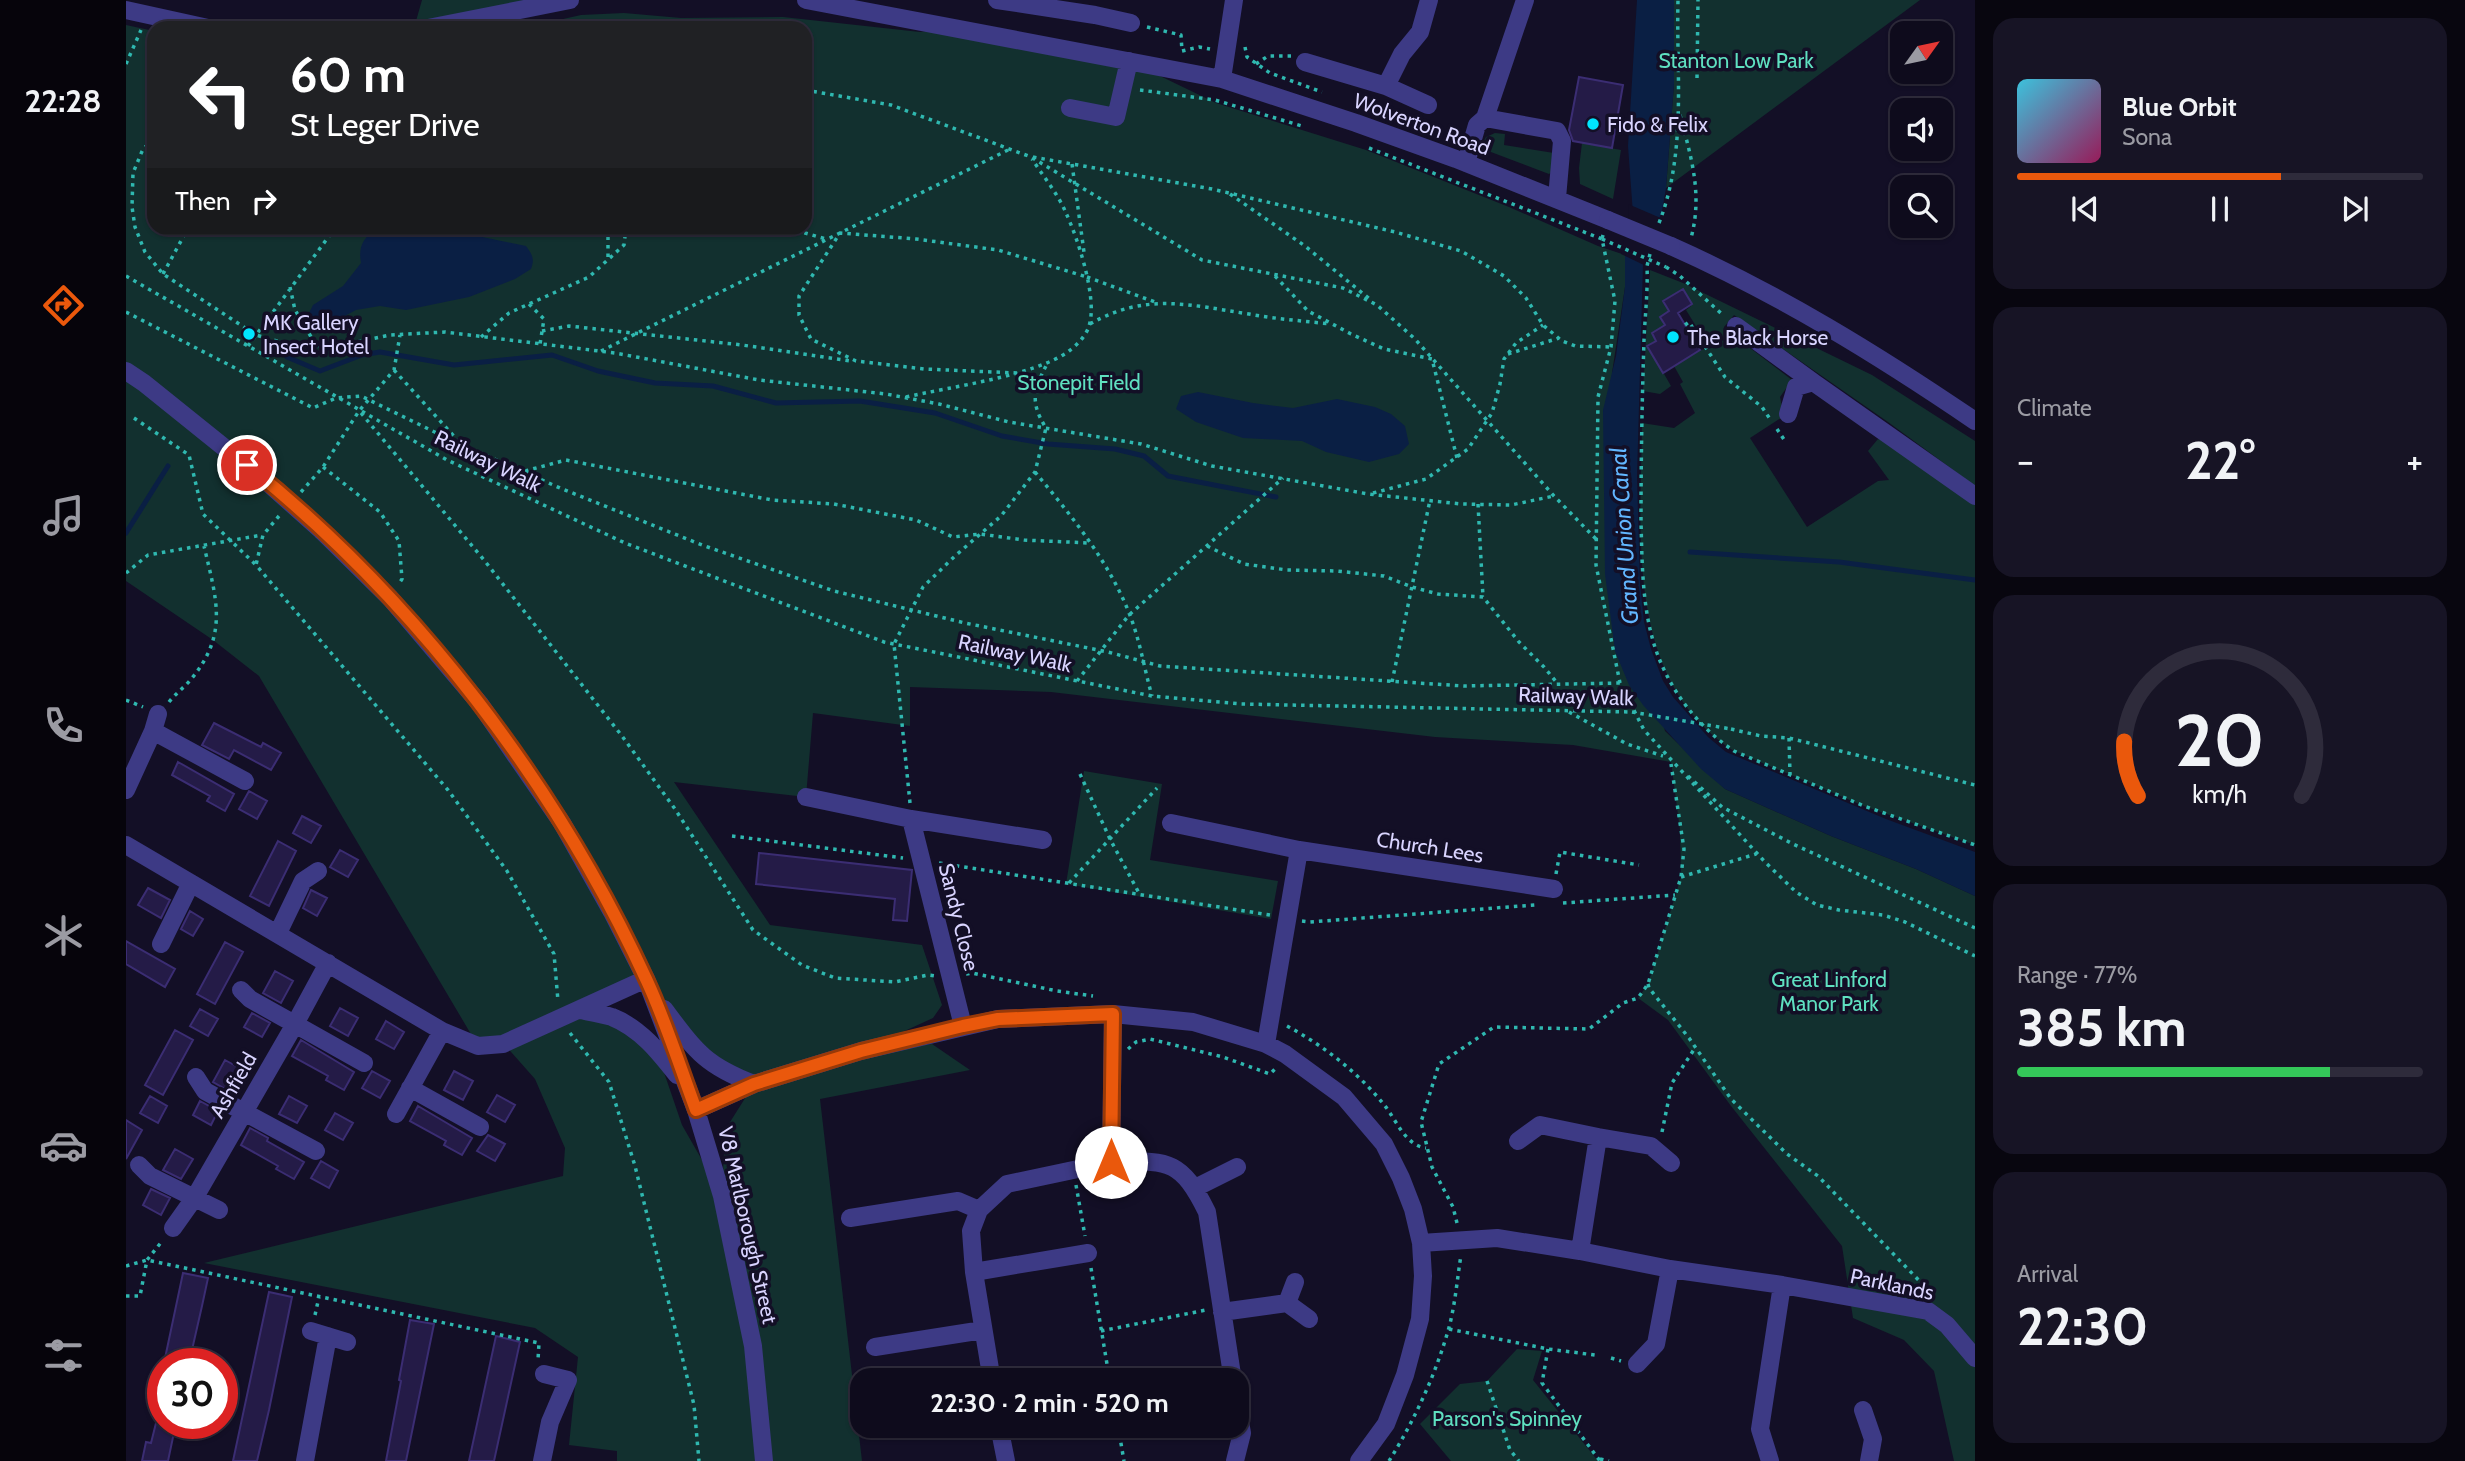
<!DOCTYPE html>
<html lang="en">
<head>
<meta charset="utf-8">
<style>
	body { margin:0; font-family:Cabin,sans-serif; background:#171425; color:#f1f3f6; height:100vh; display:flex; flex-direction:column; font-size:26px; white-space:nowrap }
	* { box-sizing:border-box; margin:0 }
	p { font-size:23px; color:#9b9ba3 }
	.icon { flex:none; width:38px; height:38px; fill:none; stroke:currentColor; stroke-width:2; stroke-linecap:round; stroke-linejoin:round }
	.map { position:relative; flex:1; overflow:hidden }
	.panel { display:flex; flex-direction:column; gap:18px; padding:18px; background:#08060f; width:490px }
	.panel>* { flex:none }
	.hud { position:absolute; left:21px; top:21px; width:665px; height:214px; border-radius:21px; box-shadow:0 2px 5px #0004,0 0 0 2px #2e2b3b; background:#202124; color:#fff; overflow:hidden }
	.needle { width:46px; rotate:57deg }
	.buttons { position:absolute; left:1764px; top:21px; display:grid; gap:14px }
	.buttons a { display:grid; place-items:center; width:63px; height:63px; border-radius:14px; background:#0e0b1c; box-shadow:0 2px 5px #0004,0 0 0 2px #2e2b3b; font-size:35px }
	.speed { position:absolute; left:21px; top:1348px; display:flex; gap:14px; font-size:35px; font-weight:700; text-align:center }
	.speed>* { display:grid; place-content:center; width:91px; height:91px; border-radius:50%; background:#0e0b1c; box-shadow:0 2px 5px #0004,0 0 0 2px #2e2b3b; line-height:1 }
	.speed .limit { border:10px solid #d22; background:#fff; color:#111 }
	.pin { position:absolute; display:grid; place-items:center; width:60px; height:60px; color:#fff; margin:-30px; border:4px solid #fff; border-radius:50%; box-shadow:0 2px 7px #0007 }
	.me { position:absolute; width:77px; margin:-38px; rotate:0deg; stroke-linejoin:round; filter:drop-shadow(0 0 5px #0008) }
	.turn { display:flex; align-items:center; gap:24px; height:147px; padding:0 28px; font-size:32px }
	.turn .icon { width:91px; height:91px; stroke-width:2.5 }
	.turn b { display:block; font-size:49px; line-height:60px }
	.then { display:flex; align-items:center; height:66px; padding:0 28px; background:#0003; gap:14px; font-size:26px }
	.big { font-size:52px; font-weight:700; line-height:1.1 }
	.panel .widget { flex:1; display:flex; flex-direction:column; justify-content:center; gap:10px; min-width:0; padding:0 24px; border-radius:21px; background:#171425 }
	.panel .dial { align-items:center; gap:0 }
	.dial svg { height:182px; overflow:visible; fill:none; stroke:#2e2b3b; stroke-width:7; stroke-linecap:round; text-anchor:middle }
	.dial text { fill:#f1f3f6; stroke:none }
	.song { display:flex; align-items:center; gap:21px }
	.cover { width:84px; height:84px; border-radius:10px; background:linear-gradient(135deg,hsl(190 70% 55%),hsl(330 70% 35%)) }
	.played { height:7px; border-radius:4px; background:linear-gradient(90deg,#ea580c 65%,#2e2b3b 65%) }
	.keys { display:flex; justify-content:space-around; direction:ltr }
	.heat { display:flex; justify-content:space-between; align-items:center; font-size:38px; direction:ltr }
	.charge { height:10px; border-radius:5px; background:linear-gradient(90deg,#34c759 77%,#2e2b3b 0) }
	.trip { position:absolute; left:724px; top:1368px; width:399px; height:70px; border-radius:21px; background:#0e0b1c; box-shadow:0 2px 5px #0004,0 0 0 2px #2e2b3b; font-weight:700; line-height:70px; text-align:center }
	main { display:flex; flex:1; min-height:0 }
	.tabs { display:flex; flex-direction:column; width:126px; justify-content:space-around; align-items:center; background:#06040b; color:#9b9ba3 }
	.tabs .icon { width:49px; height:49px }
	.tabs .current { color:#ea580c }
	.tabs b { font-size:32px; color:#f1f3f6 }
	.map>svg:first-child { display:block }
</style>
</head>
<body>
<main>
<nav class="tabs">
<b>22:28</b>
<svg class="icon current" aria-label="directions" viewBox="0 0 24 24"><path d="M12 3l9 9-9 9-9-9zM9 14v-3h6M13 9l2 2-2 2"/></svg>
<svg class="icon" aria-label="music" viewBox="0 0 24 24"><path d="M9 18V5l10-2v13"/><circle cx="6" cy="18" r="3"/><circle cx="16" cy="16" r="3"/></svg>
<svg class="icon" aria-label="phone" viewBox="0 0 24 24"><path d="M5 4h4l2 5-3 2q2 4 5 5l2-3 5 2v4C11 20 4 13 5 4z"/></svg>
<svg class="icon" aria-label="climate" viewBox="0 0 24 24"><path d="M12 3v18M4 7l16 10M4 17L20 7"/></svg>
<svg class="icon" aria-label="car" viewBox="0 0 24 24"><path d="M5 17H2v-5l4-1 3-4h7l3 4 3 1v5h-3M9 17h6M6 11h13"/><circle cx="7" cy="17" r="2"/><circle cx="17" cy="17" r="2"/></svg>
<svg class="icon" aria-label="filters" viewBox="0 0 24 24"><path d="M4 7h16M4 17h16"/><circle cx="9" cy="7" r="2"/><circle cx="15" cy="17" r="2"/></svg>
</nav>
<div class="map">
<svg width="1849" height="1461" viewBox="0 0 1849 1461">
	<rect width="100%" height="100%" fill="#130f26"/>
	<path fill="#12302f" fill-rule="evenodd" d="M296,0H413L302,28H288Z
		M1548,0H1794L1540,188L1548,84Z
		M498,13L555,18L657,17L794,32L828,28L1003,61L1090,103L1240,150L1383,207L1472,246L1499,255V287L1486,373L1483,481L1539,731L1599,789L1705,836L1790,869L1849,896V1461H1828L1808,1371L1778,1340L1727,1318L1716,1246L1605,1106L1542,1020L1512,998L1522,984L1555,877L1554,830L1545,762L1447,745L1309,737L925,692L784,687V726L687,713L680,797L548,782L644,925L796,945L816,1005L807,1018L737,1050L806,1044L844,1070L694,1099L736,1461H491V1451L443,1445L452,1357L409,1328L78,1263L437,1176L439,1148L409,1079L378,1044L352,1046L133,676L87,640L0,581V25L28,31V228H679V28H397L455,15ZM520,979L571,1053L628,1084L599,1130L596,1195L556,1125L530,1049L455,1009Z
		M1369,133L1379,134L1378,145L1428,153L1427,171L1423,174L1357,149L1356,144L1360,137Z
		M1456,143L1495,150L1487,199L1454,184L1453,168Z
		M1524,270L1557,283L1746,375L1849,441V486L1762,422L1608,315L1598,327L1600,337L1607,335L1666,380L1654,397L1658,416L1624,438L1681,527L1752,481L1763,480L1742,451L1752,439L1761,442L1849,504V845L1738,806L1608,751C1498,680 1515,536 1516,423L1548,428L1569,413L1554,384L1557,382L1548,366L1574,350L1592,347L1573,331L1560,310L1565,306L1557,289L1537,301L1543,311L1534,317L1539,325L1526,333L1530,341L1522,346L1545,386L1534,394L1517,391Z
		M958,771L1036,784L1024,860L1152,881L1145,919L940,884Z
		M1391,1349L1416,1351L1407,1380L1472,1461H1325L1294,1424L1334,1384L1361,1381Z"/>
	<path fill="#0a1f44" d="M1511,0H1548V84L1540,188L1536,211L1517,264L1511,477L1514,583L1518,622L1525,649L1537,681L1547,697L1582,737L1600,752L1760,819L1849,852V896L1790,869L1705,836L1599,789L1575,769L1517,705L1503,685L1489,651L1479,574L1477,410L1490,356L1499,287V255L1507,214L1502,146Z
		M252,228H277L290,235L342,234L400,246C406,254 409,259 405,269L389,279L343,297L280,310L254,306L230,310L196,328L187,327L181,317L187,305L217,286L235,263C232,247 237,237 252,228Z
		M1072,392L1127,403L1167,408L1211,399L1249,407L1265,414L1279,426L1283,444L1273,454L1243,462L1200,452L1176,441L1117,438L1070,422L1050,409L1055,396Z"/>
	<path fill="#130f26" d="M1502,204L1537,219L1520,266L1495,254L1503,214Z"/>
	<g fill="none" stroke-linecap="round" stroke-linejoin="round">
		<path stroke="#0a1f44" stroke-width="5" d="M161,357L194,371L236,355L254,352L328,365L426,355L472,371L529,383L587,386L650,403L734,401L809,413L876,436L922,444L989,449L1018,456L1042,476L1150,497
			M0,533L42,466
			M1564,552L1713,562L1849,580"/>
	</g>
	<path fill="#241b47" stroke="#3b2d73" stroke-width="2" d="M1453,77L1497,85L1486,148L1447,141L1443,130Z
		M1557,289L1566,304L1552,313L1574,350L1537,373L1521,346L1530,341L1526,333L1539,325L1534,317L1543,311L1537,301Z
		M88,723L135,747L137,743L155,753L145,770L108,750L103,759L76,745Z
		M52,762L108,794L99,811L81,801L84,796L46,775Z
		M123,791L141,801L131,819L113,809Z
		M176,816L195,826L185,843L167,833Z
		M152,841L170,851L143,906L124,896Z
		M214,850L232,860L222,877L204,867Z
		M633,853L786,870L781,921L767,920L769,899L630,884Z
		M22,888L44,900L35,918L12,905Z
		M185,890L201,898L191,916L177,908Z
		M64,911L77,919L67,936L55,929Z
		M0,941L49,969L39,987L0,964Z
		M99,942L117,952L89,1004L71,994Z
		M149,971L167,981L155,1003L137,993Z
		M214,1008L232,1018L222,1036L204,1026Z
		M74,1009L92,1019L82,1036L64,1026Z
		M126,1013L144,1023L136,1037L118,1027Z
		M260,1021L278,1032L268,1049L250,1039Z
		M49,1030L67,1040L37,1095L19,1085Z
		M175,1040L228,1072L218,1090L200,1080L202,1076L166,1056Z
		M99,1060L117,1070L103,1091L87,1082Z
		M246,1071L264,1081L254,1098L236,1088Z
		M328,1071L347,1081L337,1100L318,1090Z
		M371,1095L389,1105L379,1122L361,1112Z
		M24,1096L41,1106L32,1123L14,1113Z
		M163,1096L181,1106L171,1123L153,1114Z
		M74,1101L92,1111L85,1125L67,1115Z
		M292,1106L346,1138L336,1155L318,1145L320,1141L284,1121Z
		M209,1113L227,1123L217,1140L199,1130Z
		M0,1120L16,1130L0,1159Z
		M124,1128L142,1138L141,1141L178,1162L168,1179L150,1169L152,1166L115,1145Z
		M362,1135L379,1144L369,1161L351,1151Z
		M49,1149L67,1159L55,1179L37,1170Z
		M195,1161L212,1171L203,1188L185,1178Z
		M25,1189L44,1198L35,1215L17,1205Z
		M57,1273L82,1278L76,1306L63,1363H38Z
		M143,1292L166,1297L143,1410L131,1461H107Z
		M284,1320L308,1324L280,1461H260L275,1381L273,1380Z
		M370,1336L394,1342L368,1461H343Z
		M30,1423H50L42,1461H16L20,1442L25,1443Z"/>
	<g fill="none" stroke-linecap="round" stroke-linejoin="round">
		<path stroke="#2fb8b0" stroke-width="3.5" stroke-dasharray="3.5 5" stroke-linecap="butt" d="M1021,27L1055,35L1056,51L1073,47L1084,49
			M1119,47L1121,57L1144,73L1196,92
			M0,64L15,30
			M1130,64L1142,56H1165
			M1571,78L1572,0
			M679,90L765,105L905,157L1076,260L1217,288L1251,305L1289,339L1428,496L1470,539
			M1014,90L1089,100L1176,126
			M1554,115C1565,157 1577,194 1565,238
			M28,139L17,149L7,173L6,207L9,227L19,252L37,274L130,335L165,345L212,346L264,335L319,332L489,353L633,380L760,394L813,404L883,422L1015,444L1086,466L1242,494L1335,504L1385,505L1428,496
			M1243,148L1476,239
			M907,157L1086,189L1269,232L1335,251L1378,276L1400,298L1417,325L1436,341L1449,346L1485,347
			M946,164L958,252
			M1104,194L1179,246L1246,301
			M1533,223C1561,152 1550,74 1552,0
			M482,228V258
			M653,228L663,229
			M662,228L700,239
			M1477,235L1476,239L1489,301L1485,347L1472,397L1470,565L1494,683L1518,730L1639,862L1670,892L1691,905L1713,910L1757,915L1779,922L1849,956
			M1524,254L1521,266C1522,291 1519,316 1518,340C1516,401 1515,461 1515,521C1516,559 1516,600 1526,637C1538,683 1569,725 1608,751L1738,806L1849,845
			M1540,267L1554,276L1598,316
			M37,274L62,228
			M0,276L321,460L499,543L758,642L1026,696L1115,704L1506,712
			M1149,276L1182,311L1225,334L1258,349L1306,359L1331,458
			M961,277L1029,302
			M164,287L169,310L190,345
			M403,304L418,319L414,344
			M0,312L187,408L210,398L235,396L323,439L434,488L576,545L708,591L839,623L982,652L1034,666L1338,686L1494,683
			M964,324C1020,292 1063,305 1123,314C1150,319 1177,321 1205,324
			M1559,325L1563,322L1599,377L1636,407L1644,419
			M416,331L443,326L616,345L725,361
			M355,337L383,313L463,277L498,245L500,228
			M122,346L209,228
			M475,351L884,149
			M1382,354L1433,338
			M268,370L335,444
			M891,373L798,369L730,361L685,339L673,315V296L714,233L790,239L872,250L961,277
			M780,397C823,387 909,376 943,351C951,345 960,336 963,326C972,299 952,239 940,213C932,194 917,176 906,159
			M235,413L358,560L496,736L549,809L627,930L676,965L709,978L769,982L802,975L809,976
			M8,418L63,455L77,514L130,565
			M1651,429L1659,441
			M197,467L254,512L273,541L276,579L272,585
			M399,471L440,460L646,500L708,504L790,520L827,537L854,534L898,540L963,543
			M909,472C948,519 992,572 1010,633C1016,653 1020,675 1026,696
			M175,492L197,467L233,411L268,370L274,335
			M1247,493L1300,479L1342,449L1366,413L1374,384L1378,359L1390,343L1417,325
			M1352,504L1357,597
			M153,516L137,535L130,565L322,790L381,871L428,954L432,1001
			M1081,546L1118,564L1161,570L1211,571L1258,576L1286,587L1312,594L1357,597L1393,642L1418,667L1432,684
			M0,573L22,555L136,535
			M951,681L1003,615L1157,478
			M1266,682L1304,500
			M0,700L17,707
			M43,702C50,693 59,687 66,678C103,633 90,598 78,546
			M1443,712L1501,744L1537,756
			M1605,729L1635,736L1663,738L1849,785
			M1663,738L1664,774
			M954,774L984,839L1014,895
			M1562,776L1596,807L1667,844L1849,928
			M784,803L768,644L797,587L829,556L875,516L909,472L920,428C903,401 908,389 922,362
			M606,836L777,858
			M813,863L1144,915
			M1430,874L1434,852L1513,865
			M1555,877L1630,854
			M943,883L1031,788
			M1437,903L1549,895
			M1176,921L1184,922L1409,905
			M840,974L846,973L931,991L967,996
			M1522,984L1523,988L1563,1038L1605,1099L1661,1154L1692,1176L1807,1295
			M1161,1026C1198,1046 1233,1073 1259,1106C1271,1121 1279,1145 1300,1148
			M444,1033L483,1082L509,1166L568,1405L573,1461
			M1002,1049L1010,1042L1024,1039L1097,1057L1144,1074L1151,1067
			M1536,1132L1546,1083L1569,1048
			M950,1185L959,1236
			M1331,1223L1327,1207L1306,1167L1295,1122L1313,1064L1368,1027L1463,1029L1497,1003L1512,998L1522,984L1555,877L1558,849L1545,764
			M0,1266L21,1260L413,1343L412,1360
			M965,1268L981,1364
			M0,1296H14L21,1260L37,1240
			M189,1315L193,1297
			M1323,1329L1422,1349L1469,1355
			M975,1331L1080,1310
			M1422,1349L1416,1383L1474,1461
			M1485,1358L1495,1361
			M1361,1381L1384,1450L1393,1461
			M992,1426L998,1461
			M1474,1459L1483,1461
			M1263,1461C1288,1421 1309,1376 1322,1331C1329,1307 1331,1280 1335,1255"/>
		<path stroke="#3d3a85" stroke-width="18" d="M680,0L1096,79L1230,123L1330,159L1482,220
			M871,0L969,15L1005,23
			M0,10L82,28
			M302,28L444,0
			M1179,62L1260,86L1276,54L1294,32L1303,0
			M1096,79L1108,0
			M1260,86L1302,105
			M944,108L990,117L1003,61
			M1359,118L1399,0
			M1340,163L1351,125L1359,118L1431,131L1436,141L1431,198
			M1545,246C1653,294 1752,355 1849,421
			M1610,326L1687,382
			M0,371L18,383L141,482
			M1662,414L1670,387L1687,382L1849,496
			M196,531L264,598L354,704L436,823L486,912L520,979L570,1110L596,1196L627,1346L638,1461
			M27,731L119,781
			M0,790L27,731L32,714
			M680,797L785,819L837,1026
			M785,819L917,840
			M1045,823L1173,850L1140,1044
			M0,845L316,1031L352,1046L377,1044L520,979
			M1173,850L1428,889
			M152,933L177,881L192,871
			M35,944L65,883
			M115,990L124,999L238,1063
			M538,1009C569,1050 578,1065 628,1084
			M454,1010C464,1012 476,1014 486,1017C514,1028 533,1052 551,1075
			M70,1077L79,1091L190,1151
			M284,1088L354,1127
			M570,1110L628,1084L735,1051L872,1019L987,1014L1067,1022L1140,1044L1159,1054L1218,1097L1258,1144L1275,1178L1287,1209L1295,1243L1297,1276L1294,1319L1279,1375L1260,1424L1233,1461
			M270,1114L316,1031
			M1472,1137L1525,1146L1545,1163
			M1392,1141L1414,1125L1472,1137L1454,1251L1544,1269L1530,1344L1511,1364
			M985,1162C1041,1161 1054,1157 1081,1212L1107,1381
			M13,1165L24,1176L93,1210
			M1069,1188L1111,1167
			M724,1218L832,1201L853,1210
			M47,1228L69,1197L169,1024L202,963
			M1295,1243L1371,1238L1454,1251
			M962,1253L848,1272L845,1231L853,1210L881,1184L985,1162L987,1014
			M1544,1269L1656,1285L1802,1311L1821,1325L1849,1358
			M848,1272L866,1381
			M1161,1303L1169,1282
			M1096,1312L1161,1303L1183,1319
			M185,1331L221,1342
			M749,1347L857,1330
			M981,1381L984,1380
			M1737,1410L1747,1439L1743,1461
			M873,1426L880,1461
			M179,1461L202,1336
			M416,1461L424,1422L442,1380L418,1374
			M1109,1461L1116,1433L1111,1406
			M1644,1461L1634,1429L1656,1285"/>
		<path stroke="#2fb8b0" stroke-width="3.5" stroke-dasharray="3.5 5" stroke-linecap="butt" d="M1476,239L1540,267
			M1506,712L1605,729"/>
		<path stroke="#3d3a85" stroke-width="18" d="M1482,220L1545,246
			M141,482L196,531"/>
	</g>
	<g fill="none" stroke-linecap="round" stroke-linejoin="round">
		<defs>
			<path id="route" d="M121,465C289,599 431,785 521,981C540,1022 554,1067 570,1110L628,1084L735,1051L837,1026L872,1019L987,1014L985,1162"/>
		</defs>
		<use href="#route" stroke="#983908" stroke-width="18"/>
		<use href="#route" stroke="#ea580c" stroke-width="12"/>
	</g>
	<g fill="#00e5ff" stroke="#130f26" stroke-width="2.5">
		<circle cx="1467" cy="124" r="7"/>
		<circle cx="123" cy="334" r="7"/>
		<circle cx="1547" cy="337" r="7"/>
	</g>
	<g text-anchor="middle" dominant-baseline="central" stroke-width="7" stroke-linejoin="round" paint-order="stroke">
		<g font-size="21" fill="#5fe0c0" stroke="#130f26">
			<text x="1610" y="60">Stanton Low Park</text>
			<text x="953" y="382">Stonepit Field</text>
			<text x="1703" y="979">Great Linford<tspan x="1703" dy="24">Manor Park</tspan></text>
			<text x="1381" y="1418">Parson's Spinney</text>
		</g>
		<g font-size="21" fill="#d9d4ff" stroke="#130f26">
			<text transform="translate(1296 124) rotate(20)">Wolverton Road</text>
			<text transform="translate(362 461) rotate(26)">Railway Walk</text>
			<text transform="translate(889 653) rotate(12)">Railway Walk</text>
			<text transform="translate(1450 696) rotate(2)">Railway Walk</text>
			<text transform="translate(1304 847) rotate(9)">Church Lees</text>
			<text transform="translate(833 917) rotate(76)">Sandy Close</text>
			<text transform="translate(107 1085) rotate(-60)">Ashfield</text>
			<text transform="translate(622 1225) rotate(77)">V8 Marlborough Street</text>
			<text transform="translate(1766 1284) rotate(12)">Parklands</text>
		</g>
		<g font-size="21" fill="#d9d4ff" stroke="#130f26" text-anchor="start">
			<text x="1481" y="124">Fido &amp; Felix</text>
			<text x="137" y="322">MK Gallery<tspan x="137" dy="24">Insect Hotel</tspan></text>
			<text x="1561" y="337">The Black Horse</text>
		</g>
		<g font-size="23" font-style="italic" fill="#62b6ff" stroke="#130f26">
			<text transform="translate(1498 536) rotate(-94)">Grand Union Canal</text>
		</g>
	</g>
</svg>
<div class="buttons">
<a><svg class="needle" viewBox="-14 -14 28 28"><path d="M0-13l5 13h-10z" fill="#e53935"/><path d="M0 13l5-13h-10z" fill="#9b9ba3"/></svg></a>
<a><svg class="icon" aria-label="sound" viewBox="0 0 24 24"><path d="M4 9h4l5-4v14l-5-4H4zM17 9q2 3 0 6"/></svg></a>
<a><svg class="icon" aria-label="search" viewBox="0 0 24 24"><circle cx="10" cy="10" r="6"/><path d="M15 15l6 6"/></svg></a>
</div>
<div class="speed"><div class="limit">30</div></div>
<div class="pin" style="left:121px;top:465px;background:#d93025"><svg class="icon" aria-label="arrive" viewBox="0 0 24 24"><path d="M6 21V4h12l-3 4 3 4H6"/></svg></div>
<svg class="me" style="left:985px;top:1162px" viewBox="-20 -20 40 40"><circle r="19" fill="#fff"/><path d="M0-13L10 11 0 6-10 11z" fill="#ea580c"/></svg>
<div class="trip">22:30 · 2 min · 520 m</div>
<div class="hud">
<div class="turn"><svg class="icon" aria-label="left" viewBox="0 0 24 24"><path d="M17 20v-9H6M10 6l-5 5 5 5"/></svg><div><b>60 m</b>St Leger Drive</div></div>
<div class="then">Then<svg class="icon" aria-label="right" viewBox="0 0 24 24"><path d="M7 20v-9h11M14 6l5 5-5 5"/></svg></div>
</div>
</div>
<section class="panel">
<div class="widget">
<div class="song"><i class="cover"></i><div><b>Blue Orbit</b><p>Sona</p></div></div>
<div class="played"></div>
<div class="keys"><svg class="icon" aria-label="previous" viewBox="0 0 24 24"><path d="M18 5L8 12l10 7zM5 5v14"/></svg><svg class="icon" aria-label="pause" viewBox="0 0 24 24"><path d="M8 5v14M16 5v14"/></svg><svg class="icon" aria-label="next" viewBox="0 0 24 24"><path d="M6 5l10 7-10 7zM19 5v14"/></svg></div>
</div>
<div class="widget"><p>Climate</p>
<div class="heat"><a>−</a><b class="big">22°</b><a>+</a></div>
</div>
<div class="widget dial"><svg viewBox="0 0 100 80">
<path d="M14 69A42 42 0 1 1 86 69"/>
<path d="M14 69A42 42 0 0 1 8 45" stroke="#ea580c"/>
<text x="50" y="56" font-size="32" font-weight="700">20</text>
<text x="50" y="72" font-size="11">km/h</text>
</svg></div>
<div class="widget"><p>Range · 77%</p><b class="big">385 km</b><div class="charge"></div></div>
<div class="widget"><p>Arrival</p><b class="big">22:30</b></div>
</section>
</main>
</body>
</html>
